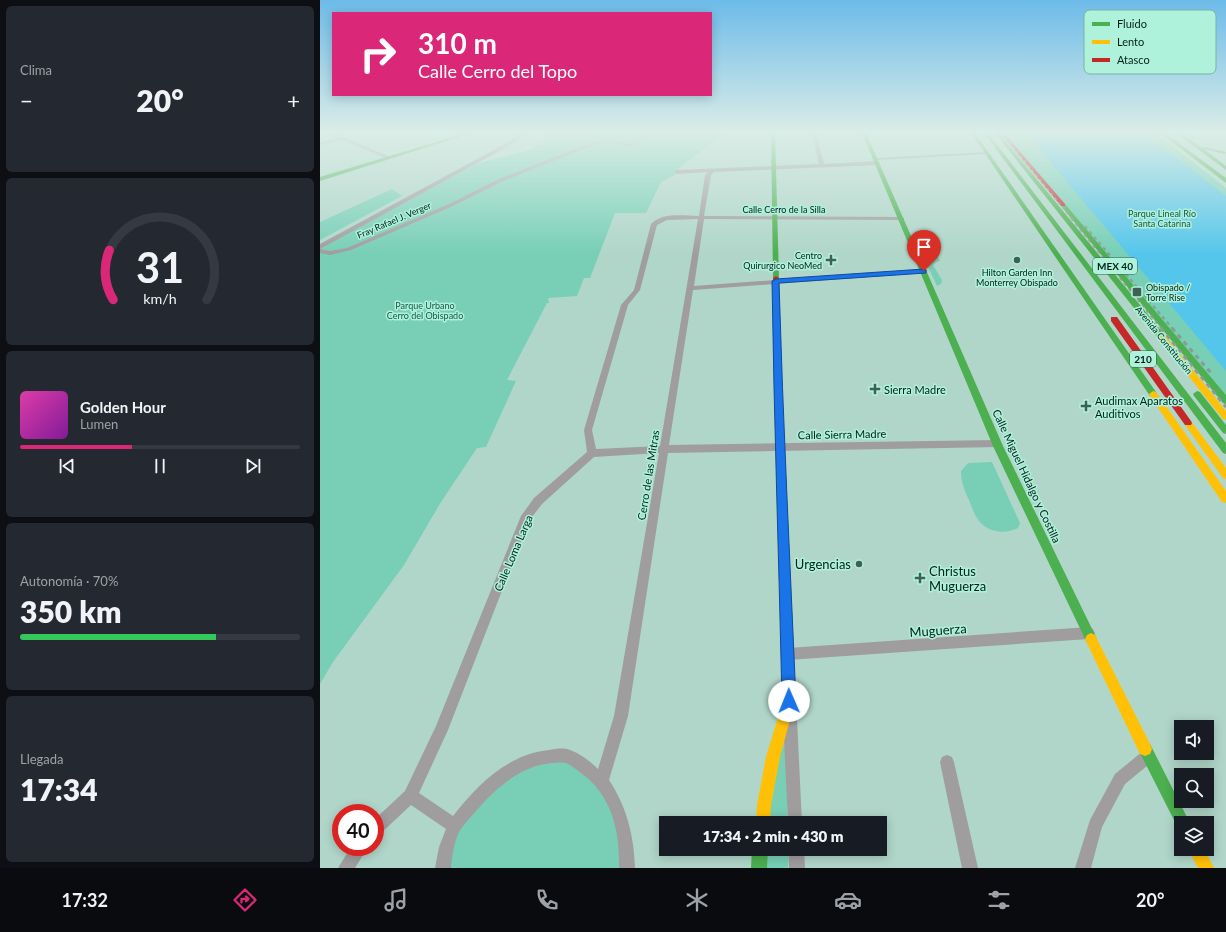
<!DOCTYPE html>
<html lang="es">
<head>
<meta charset="utf-8">
<style>
	body { margin:0; font-family:Lato,sans-serif; background:#242831; color:#f1f3f6; height:100vh; display:flex; flex-direction:column; font-size:15px; white-space:nowrap }
	* { box-sizing:border-box; margin:0 }
	p { font-size:13px; color:#9ea1a6 }
	.icon { flex:none; width:22px; height:22px; fill:none; stroke:currentColor; stroke-width:2; stroke-linecap:round; stroke-linejoin:round }
	.map { position:relative; flex:1; overflow:hidden }
	.drawer { display:flex; flex-direction:column; gap:6px; padding:6px; background:#0d0f14; width:320px }
	.drawer>* { flex:none }
	.guide { position:absolute; left:12px; top:12px; width:380px; height:84px; border-radius:0px; box-shadow:0 2px 10px #0003; background:#db2777; color:#fff; overflow:hidden }
	.controls { position:absolute; left:854px; top:720px; display:grid; gap:8px }
	.controls a { display:grid; place-items:center; width:40px; height:40px; border-radius:0px; background:#171b24; box-shadow:0 2px 10px #0003; font-size:20px }
	.speed { position:absolute; left:12px; top:804px; display:flex; gap:8px; font-size:20px; font-weight:700; text-align:center }
	.speed>* { display:grid; place-content:center; width:52px; height:52px; border-radius:50%; background:#171b24; box-shadow:0 2px 10px #0003; line-height:1 }
	.speed .limit { border:6px solid #d22; background:#fff; color:#111 }
	.pin { position:absolute; display:grid; place-items:center; width:34px; height:34px; color:#fff; margin:-41px -17px; border-radius:50% 50% 50% 0; rotate:-45deg; box-shadow:0 0 4px #0007 }
	.pin .icon { rotate:45deg }
	.me { position:absolute; width:44px; margin:-22px; rotate:359deg; stroke-linejoin:round; filter:drop-shadow(0 0 3px #0008) }
	.turn { display:flex; align-items:center; gap:14px; height:84px; padding:0 20px; font-size:18px }
	.turn .icon { width:52px; height:52px; stroke-width:2.5 }
	.turn b { display:block; font-size:28px; line-height:34px }
	.big { font-size:30px; font-weight:800; line-height:1.1 }
	.drawer .tile { flex:1; display:flex; flex-direction:column; justify-content:center; gap:6px; min-width:0; padding:0 14px; border-radius:6px; background:#242831 }
	.drawer .dial { align-items:center; gap:0 }
	.dial svg { height:104px; overflow:visible; fill:none; stroke:#363941; stroke-width:7; stroke-linecap:round; text-anchor:middle }
	.dial text { fill:#f1f3f6; stroke:none }
	.song { display:flex; align-items:center; gap:12px }
	.cover { width:48px; height:48px; border-radius:6px; background:linear-gradient(135deg,hsl(320 70% 55%),hsl(290 70% 35%)) }
	.played { height:4px; border-radius:2px; background:linear-gradient(90deg,#db2777 40%,#363941 40%) }
	.keys { display:flex; justify-content:space-around; direction:ltr }
	.heat { display:flex; justify-content:space-between; align-items:center; font-size:22px; direction:ltr }
	.charge { height:6px; border-radius:3px; background:linear-gradient(90deg,#34c759 70%,#363941 0) }
	.trip { position:absolute; left:339px; top:816px; width:228px; height:40px; border-radius:0px; background:#171b24; box-shadow:0 2px 10px #0003; font-weight:800; line-height:40px; text-align:center }
	.tab-bar { display:flex; height:64px; justify-content:space-around; align-items:center; background:#090b0e; color:#9ea1a6 }
	.tab-bar .icon { width:28px; height:28px }
	.tab-bar .on { color:#db2777 }
	.tab-bar b { font-size:18px; color:#f1f3f6 }
	main { display:flex; flex:1; min-height:0 }
	.map>svg:first-child { display:block }
</style>
</head>
<body>
<main>
<section class="drawer">
<div class="tile"><p>Clima</p>
<div class="heat"><a>−</a><b class="big">20°</b><a>+</a></div>
</div>
<div class="tile dial"><svg viewBox="0 0 100 80">
<path d="M14 69A42 42 0 1 1 86 69"/>
<path d="M14 69A42 42 0 0 1 11 31" stroke="#db2777"/>
<text x="50" y="56" font-size="32" font-weight="700">31</text>
<text x="50" y="72" font-size="11">km/h</text>
</svg></div>
<div class="tile">
<div class="song"><i class="cover"></i><div><b>Golden Hour</b><p>Lumen</p></div></div>
<div class="played"></div>
<div class="keys"><svg class="icon" aria-label="previous" viewBox="0 0 24 24"><path d="M18 5L8 12l10 7zM5 5v14"/></svg><svg class="icon" aria-label="pause" viewBox="0 0 24 24"><path d="M8 5v14M16 5v14"/></svg><svg class="icon" aria-label="next" viewBox="0 0 24 24"><path d="M6 5l10 7-10 7zM19 5v14"/></svg></div>
</div>
<div class="tile"><p>Autonomía · 70%</p><b class="big">350 km</b><div class="charge"></div></div>
<div class="tile"><p>Llegada</p><b class="big">17:34</b></div>
</section>
<div class="map">
<svg width="906" height="868" viewBox="0 0 906 868">
	<rect width="100%" height="100%" fill="#b0d6c9"/>
	<path fill="#78cfb6" d="M224,133H405L358,169L355,175L341,182L326,213H295L270,278H264L257,296L228,298L229,303H227L187,380L196,381L166,447L157,448L121,502L84,565L13,662L0,684V247L159,163L210,150L232,136Z
		M683,133H836L906,188V395Z
		M72,189L82,196L0,240V222Z
		M618,257L620,261L616,262L613,265L622,280L621,284L617,286L604,258Z
		M672,462L700,523L698,528C684,535 665,532 657,518C653,512 651,504 648,498C644,489 641,481 641,471L648,463Z
		M462,740L469,758L467,823H446Z
		M247,756L299,808L307,868H123L135,826L177,779Z
		M444,849H468V868H443Z"/>
	<path fill="#55c6eb" d="M706,133H824L906,196V371Z"/>
	<g fill="none" stroke-linecap="round" stroke-linejoin="round">
		<path fill="#a09d9e" fill-rule="evenodd" d="M14,133H19L24,137L70,157L66,158L22,140L0,145V143L19,137Z
			M202,133H207L187,147L0,249V244L183,145Z
			M333,133H338L311,147L288,143L276,144L183,181L133,206L31,250L10,255L0,253V249L10,251L27,248L129,204L179,179L273,142L288,141L310,144Z
			M492,133H496L504,164L557,161L560,163L557,165L394,172L391,175L384,216L582,217L584,218V220L384,219L374,286L604,269L607,271L604,273L373,290L349,445L677,440L680,441L682,444L680,447L348,453L308,716L289,780C307,807 314,836 315,868H299C300,832 292,795 261,773C257,770 251,765 246,763C242,762 235,763 231,763C199,767 176,788 156,811C150,818 143,825 139,832C134,843 132,856 131,868H115L119,847L126,829L91,805L60,834L55,836V819L85,791L116,726L201,516L214,498L267,452L264,430L301,305L314,290L331,224C343,212 363,216 379,216L385,175L388,172L357,174L354,172L357,170L499,164ZM378,219L340,446L276,449L272,430L308,305L320,290L337,225L347,220ZM339,453L294,716L278,769C270,761 258,752 247,749C241,748 234,749 229,750C188,754 157,785 133,816L99,793L128,730L209,521L222,504L274,457Z
			M666,152H668V154L556,160L554,159L556,158Z
			M769,627L773,629L775,633L773,637L769,639L468,660L464,658L462,654L464,650L468,648Z
			M470,712L475,714L477,719L482,823H468L463,719L465,714Z
			M828,749L833,751L835,756L833,761L805,784L782,827L771,868H755L770,820L795,774L823,751Z
			M627,755L632,757L634,762L658,868H642L620,762L622,757Z
			M31,847H48L35,868H18Z
			M468,849H484L485,868H469Z"/>
		<path fill="#4caf50" fill-rule="evenodd" d="M146,133H152L0,181V177Z
			M451,133H455L459,278L456,280L453,278Z
			M542,133H546L683,446L775,635L777,639L775,643L771,645L767,643L673,446Z
			M651,133H655L836,392L837,394L836,396H830Z
			M664,133H668L906,443V454L903,453Z
			M675,133H679L843,333V337H837Z
			M840,133H845L906,178V183Z
			M856,133H861L882,148L884,147L906,152L905,154L884,149L906,166V170Z
			M741,204H745L906,395V404L903,403L741,206Z
			M458,380L462,383L474,656L472,660L468,662L464,660L462,656L454,383Z
			M877,391L880,392L906,425V434L903,433L874,396L873,394Z
			M825,742L830,744L870,823H861V830L858,828L818,749L820,744Z
			M432,849H448L447,868H431Z"/>
		<path fill="#ffc107" fill-rule="evenodd" d="M837,333H843L906,411V420L903,419L837,337Z
			M833,391L836,392L906,491V503L902,502L830,396L829,394Z
			M868,420L871,421L906,468V479L903,478L865,425L864,423Z
			M771,633L775,635L830,744L832,749L830,754L825,756L820,754L765,639L767,635Z
			M468,650L472,652L474,656L475,701L460,757L451,805L450,823H436L437,805L446,757L463,701L462,656L464,652Z
			M868,849H884L894,868H878Z"/>
		<path fill="#c62828" fill-rule="evenodd" d="M680,133H684L745,204V206H741Z
			M456,276L459,278L462,383L458,386L454,383L453,278Z
			M791,317H797L871,421L872,423L871,425H865L791,321Z"/>
		<path stroke="#8b9a94" stroke-width="1.5" stroke-dasharray="3 3" stroke-linecap="butt" d="M681,133L752,219"/>
		<path stroke="#8b9a94" stroke-width="2" stroke-dasharray="3.5 3.5" stroke-linecap="butt" d="M751,218L842,329
			M765,226L853,329"/>
		<path stroke="#8b9a94" stroke-width="3" stroke-dasharray="4.5 4.5" stroke-linecap="butt" d="M841,328L906,407
			M852,328L891,373"/>
	</g>
	<linearGradient id="sky" x2="0" y2="1"><stop stop-color="#6dbbe9"/><stop offset="0.52" stop-color="#dbede7"/><stop offset="1" stop-color="#dbede7" stop-opacity="0"/></linearGradient>
	<rect width="906" height="254" fill="url(#sky)"/>
	<path fill="#1a73e8" stroke="#114b97" d="M604,269L606,270V273L459,283C463,422 470,562 476,701L474,706L469,707L464,706L462,701C459,561 454,421 452,281L456,279Z"/>
	<g fill="#406056" stroke="#aef2db" stroke-width="1.5">
		<path d="M509 254h4v4h4v4h-4v4h-4v-4h-4v-4h4z"/>
		<circle cx="697" cy="260" r="4"/>
		<rect x="812" y="287" width="10" height="10" rx="2"/>
		<path d="M553 383h4v4h4v4h-4v4h-4v-4h-4v-4h4z"/>
		<path d="M764 400h4v4h4v4h-4v4h-4v-4h-4v-4h4z"/>
		<circle cx="539" cy="564" r="4"/>
		<path d="M598 572h4v4h4v4h-4v4h-4v-4h-4v-4h4z"/>
	</g>
	<g text-anchor="middle" dominant-baseline="central" stroke-width="3" stroke-linejoin="round" paint-order="stroke">
		<g font-size="9" fill="#042018" stroke="#aef2db">
			<text x="464" y="209">Calle Cerro de la Silla</text>
			<text transform="translate(74 220) rotate(-23)">Fray Rafael J. Verger</text>
			<text transform="translate(844 340) rotate(51)">Avenida Constitución</text>
		</g>
		<g font-size="9" fill="#175645" stroke="#aef2db">
			<text x="842" y="213">Parque Lineal Río<tspan x="842" dy="10">Santa Catarina</tspan></text>
			<text x="105" y="305">Parque Urbano<tspan x="105" dy="10">Cerro del Obispado</tspan></text>
		</g>
		<g font-size="9" fill="#042018" stroke="#aef2db" text-anchor="end">
			<text x="502" y="255">Centro<tspan x="502" dy="10">Quirurgico NeoMed</tspan></text>
			<text x="697" y="272" text-anchor="middle">Hilton Garden Inn<tspan x="697" dy="10">Monterrey Obispado</tspan></text>
			<text x="826" y="287" text-anchor="start">Obispado /<tspan x="826" dy="10">Torre Rise</tspan></text>
		</g>
		<g fill="#aef2db" stroke="#375f52" stroke-width="1">
			<rect x="773" y="258" width="44" height="16" rx="3"/>
			<rect x="810" y="351" width="26" height="16" rx="3"/>
		</g>
		<g font-size="10" font-weight="bold" fill="#042018">
			<text x="795" y="266">MEX 40</text>
			<text x="823" y="359">210</text>
		</g>
		<g font-size="11" fill="#042018" stroke="#aef2db" text-anchor="start">
			<text x="564" y="389">Sierra Madre</text>
			<text x="775" y="400">Audimax Aparatos<tspan x="775" dy="13">Auditivos</tspan></text>
		</g>
		<g font-size="11" fill="#042018" stroke="#aef2db">
			<text transform="translate(522 434) rotate(-1)">Calle Sierra Madre</text>
			<text transform="translate(328 475) rotate(-81)">Cerro de las Mitras</text>
			<text transform="translate(707 476) rotate(65)">Calle Miguel Hidalgo y Costilla</text>
			<text transform="translate(193 553) rotate(-67)">Calle Loma Larga</text>
		</g>
		<g font-size="13" fill="#042018" stroke="#aef2db" text-anchor="end">
			<text x="531" y="564">Urgencias</text>
			<text x="609" y="571" text-anchor="start">Christus<tspan x="609" dy="15">Muguerza</tspan></text>
		</g>
		<g font-size="13" fill="#042018" stroke="#aef2db">
			<text transform="translate(618 630) rotate(-4)">Muguerza</text>
		</g>
	</g>
	<rect x="764" y="10" width="132" height="64" rx="6" fill="#aef2db" stroke="#7bb3a0" stroke-width="1"/>
	<rect x="772" y="22" width="18" height="4" fill="#4caf50"/>
	<rect x="772" y="40" width="18" height="4" fill="#ffc107"/>
	<rect x="772" y="58" width="18" height="4" fill="#c62828"/>
	<g font-size="11" fill="#042018">
		<text x="797" y="28">Fluido</text>
		<text x="797" y="46">Lento</text>
		<text x="797" y="64">Atasco</text>
	</g>
</svg>
<div class="controls">
<a><svg class="icon" aria-label="sound" viewBox="0 0 24 24"><path d="M4 9h4l5-4v14l-5-4H4zM17 9q2 3 0 6"/></svg></a>
<a><svg class="icon" aria-label="search" viewBox="0 0 24 24"><circle cx="10" cy="10" r="6"/><path d="M15 15l6 6"/></svg></a>
<a><svg class="icon" aria-label="layers" viewBox="0 0 24 24"><path d="M12 4l9 5-9 5-9-5zM3 14l9 5 9-5"/></svg></a>
</div>
<div class="speed"><div class="limit">40</div></div>
<div class="pin" style="left:604px;top:271px;background:#d93025"><svg class="icon" aria-label="arrive" viewBox="0 0 24 24"><path d="M6 21V4h12l-3 4 3 4H6"/></svg></div>
<svg class="me" style="left:469px;top:701px" viewBox="-20 -20 40 40"><circle r="19" fill="#fff"/><path d="M0-13L10 11 0 6-10 11z" fill="#1a73e8"/></svg>
<div class="trip">17:34 · 2 min · 430 m</div>
<div class="guide">
<div class="turn"><svg class="icon" aria-label="right" viewBox="0 0 24 24"><path d="M7 20v-9h11M14 6l5 5-5 5"/></svg><div><b>310 m</b>Calle Cerro del Topo</div></div>
</div>
</div>
</main>
<nav class="tab-bar">
<b>17:32</b>
<svg class="icon on" aria-label="directions" viewBox="0 0 24 24"><path d="M12 3l9 9-9 9-9-9zM9 14v-3h6M13 9l2 2-2 2"/></svg>
<svg class="icon" aria-label="music" viewBox="0 0 24 24"><path d="M9 18V5l10-2v13"/><circle cx="6" cy="18" r="3"/><circle cx="16" cy="16" r="3"/></svg>
<svg class="icon" aria-label="phone" viewBox="0 0 24 24"><path d="M5 4h4l2 5-3 2q2 4 5 5l2-3 5 2v4C11 20 4 13 5 4z"/></svg>
<svg class="icon" aria-label="climate" viewBox="0 0 24 24"><path d="M12 3v18M4 7l16 10M4 17L20 7"/></svg>
<svg class="icon" aria-label="car" viewBox="0 0 24 24"><path d="M5 17H2v-5l4-1 3-4h7l3 4 3 1v5h-3M9 17h6M6 11h13"/><circle cx="7" cy="17" r="2"/><circle cx="17" cy="17" r="2"/></svg>
<svg class="icon" aria-label="filters" viewBox="0 0 24 24"><path d="M4 7h16M4 17h16"/><circle cx="9" cy="7" r="2"/><circle cx="15" cy="17" r="2"/></svg>
<b>20°</b>
</nav>
</body>
</html>
